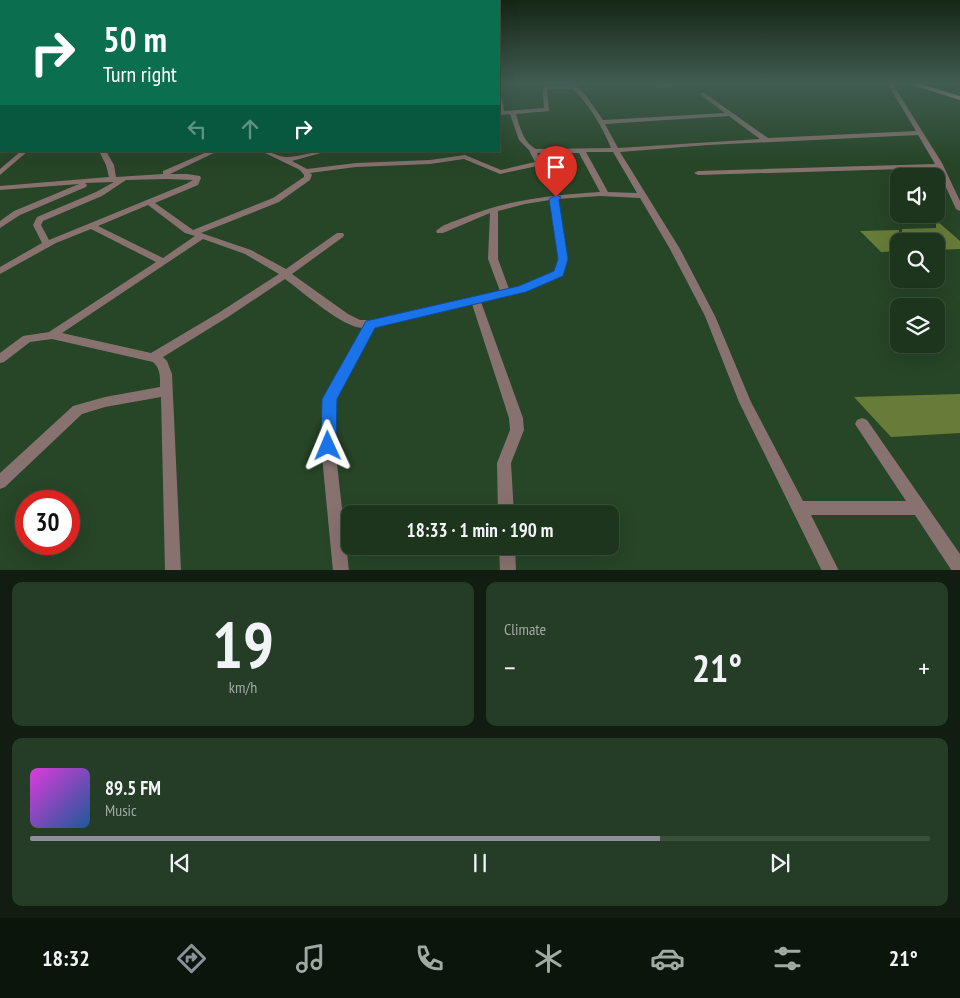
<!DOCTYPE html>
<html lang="en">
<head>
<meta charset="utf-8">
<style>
	body { margin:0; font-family:"PT Sans Narrow",sans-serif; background:#253c26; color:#f1f3f6; height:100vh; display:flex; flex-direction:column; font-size:19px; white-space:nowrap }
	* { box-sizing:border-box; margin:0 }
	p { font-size:16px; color:#a0aaa4 }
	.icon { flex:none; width:28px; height:28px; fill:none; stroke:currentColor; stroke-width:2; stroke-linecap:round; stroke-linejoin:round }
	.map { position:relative; height:570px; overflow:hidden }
	.panel { display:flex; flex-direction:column; gap:12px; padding:12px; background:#101d10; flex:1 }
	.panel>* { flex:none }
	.guide { position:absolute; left:0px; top:0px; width:500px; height:152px; box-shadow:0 5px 20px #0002,0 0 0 1px #3b4f3b; background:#0b6e4f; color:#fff; overflow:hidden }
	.tools { position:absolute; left:890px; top:168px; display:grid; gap:10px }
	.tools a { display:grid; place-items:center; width:55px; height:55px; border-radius:10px; background:#1d341d; box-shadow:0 5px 20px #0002,0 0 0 1px #3b4f3b; font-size:25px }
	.speed { position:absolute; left:15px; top:490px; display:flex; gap:10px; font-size:25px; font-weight:700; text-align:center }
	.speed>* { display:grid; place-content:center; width:65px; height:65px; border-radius:50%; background:#1d341d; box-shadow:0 5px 20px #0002,0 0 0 1px #3b4f3b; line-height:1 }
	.speed .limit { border:8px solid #d22; background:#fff; color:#111 }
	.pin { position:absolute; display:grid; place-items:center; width:42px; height:42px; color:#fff; margin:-51px -21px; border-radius:50% 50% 50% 0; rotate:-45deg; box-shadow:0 0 5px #0007 }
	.pin .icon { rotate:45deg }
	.me { position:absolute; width:55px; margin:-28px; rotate:359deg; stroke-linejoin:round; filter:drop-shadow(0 0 4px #0008) }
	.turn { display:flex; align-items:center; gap:18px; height:105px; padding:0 20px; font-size:22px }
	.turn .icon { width:65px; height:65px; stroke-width:2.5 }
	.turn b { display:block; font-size:35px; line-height:42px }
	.lanes { display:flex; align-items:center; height:48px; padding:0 20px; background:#0003; justify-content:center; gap:25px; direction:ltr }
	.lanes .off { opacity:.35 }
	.big { font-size:38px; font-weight:600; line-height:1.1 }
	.panel .card { flex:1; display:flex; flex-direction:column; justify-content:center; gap:8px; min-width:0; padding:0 18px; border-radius:10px; background:#253c26 }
	.panel .dial { align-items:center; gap:0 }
	.dial b { font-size:65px; line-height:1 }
	.song { display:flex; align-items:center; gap:15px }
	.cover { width:60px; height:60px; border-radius:8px; background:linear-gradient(135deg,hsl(300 70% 55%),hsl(210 70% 35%)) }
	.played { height:5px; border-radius:2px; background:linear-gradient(90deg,#8c9099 70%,#3b4f3b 70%) }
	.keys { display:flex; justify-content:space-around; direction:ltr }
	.heat { display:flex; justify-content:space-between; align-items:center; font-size:28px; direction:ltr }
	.panel .tiles { flex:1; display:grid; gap:12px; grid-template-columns:1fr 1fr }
	.card:last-child { grid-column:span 2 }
	.trip { position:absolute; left:341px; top:505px; width:278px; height:50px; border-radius:10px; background:#1d341d; box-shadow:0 5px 20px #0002,0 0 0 1px #3b4f3b; font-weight:600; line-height:50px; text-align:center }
	.tab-bar { display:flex; height:80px; justify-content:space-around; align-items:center; background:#0c150c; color:#a0aaa4 }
	.tab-bar .icon { width:35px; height:35px }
	.tab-bar .active { color:#8c9099 }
	.tab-bar b { font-size:22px; color:#f1f3f6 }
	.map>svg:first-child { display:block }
</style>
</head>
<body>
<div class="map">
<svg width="960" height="571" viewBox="0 0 960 571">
	<rect width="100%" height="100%" fill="#274527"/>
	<path fill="#677c38" d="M936,220L960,241V249L936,250V241H902V229L936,228Z
		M899,230V251L881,252L860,231Z
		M960,394V433L891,437L854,397Z"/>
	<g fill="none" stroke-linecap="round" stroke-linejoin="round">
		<path fill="#887270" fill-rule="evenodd" d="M569,83H574L587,97L603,120L725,113L701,95L700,94L703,92L768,138L916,131L887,83H892L942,163L960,201V211L956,209L937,168L698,175L694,173L698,171L935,164L918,135L708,145L620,152L680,249L715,316L751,402L803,501H906L855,424L857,420L862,418L867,420L960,554V571H952L915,515H811L839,571H822L739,402L705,316L670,249L640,198L600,196L558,199L568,259L562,275L526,291L481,302L523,418L524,430L511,463L514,514H498L497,463L510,430L509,418L472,304L375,327L336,399L335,446L349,571H333L321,446L324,399L363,328C343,328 303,292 285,279L228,317L163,357L167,361L172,374L181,571H165L161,397L105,407L82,414L5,487L0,489V473L73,406L105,397L160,387C160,378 161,369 153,362L52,339L30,342L4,362L0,363V353L23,336L49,332L156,262L91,229L56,243L0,274V267L42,243L33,225L37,217L96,192L114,182L85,183L87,185L86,187L20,215L0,228V221L14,211L79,184L0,190V186L109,177L106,165L99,151H106L114,165L116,177L163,174V171L209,151H218L170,174H187L200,176L201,178L198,185L155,203L193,230L273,198L304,177V175L300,170L261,151C271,151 281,158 288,157C302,156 314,151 328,151L292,161L307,169L356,163L430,160L465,155L501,170L535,162L529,150L519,140L510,114L499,115V97L502,99L504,111L544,108L542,86L570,85ZM547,89H573C590,106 602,126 611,148L536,149C523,142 520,127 516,114L549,111ZM729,116L760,139L618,148L605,124ZM586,152H613L637,193L608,192ZM537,153H579L600,192C551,195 505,200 460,219C452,222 442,225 436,231L437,233H443L490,213L488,259L500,291L371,320H360L348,314L292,274L343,237L344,235L343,233H337L286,269L251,250L201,233L279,202L310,180L312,175L310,173L356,167L430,164L464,159L500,174L542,165L543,163ZM166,179L193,180L186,184L49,240L41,225L43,221L102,196L126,180ZM550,200L558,259L555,271L519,286L509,289L498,259V211L525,204ZM148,205L185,233L195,236L163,258L98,226ZM203,239L245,254L279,274L220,312L151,353L62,333Z
			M676,83H694L657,88L654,86Z
			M767,83H774L776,84L773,86Z
			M0,149L1,151H4L3,152L0,153Z
			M21,151H28L0,175V169Z
			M499,546H515L516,571H500Z"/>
		<path fill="#e0afab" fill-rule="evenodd" d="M906,83H917L960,96V100Z"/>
	</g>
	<linearGradient id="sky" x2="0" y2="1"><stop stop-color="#152615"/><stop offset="0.51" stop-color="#415c52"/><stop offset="1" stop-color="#415c52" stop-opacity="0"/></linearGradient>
	<rect width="960" height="163" fill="url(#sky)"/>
	<path fill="#1a73e8" stroke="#114b97" d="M556,195L561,197L559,200L568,259L563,276L526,292L375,328L337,399L336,446L334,451L328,453L323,451L321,446L322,399L366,321L519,286L554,271L558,259L549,199Z"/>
</svg>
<div class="tools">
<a><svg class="icon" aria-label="sound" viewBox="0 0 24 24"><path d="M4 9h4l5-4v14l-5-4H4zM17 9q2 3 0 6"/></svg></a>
<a><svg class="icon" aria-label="search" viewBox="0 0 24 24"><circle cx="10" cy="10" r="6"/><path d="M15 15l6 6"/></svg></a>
<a><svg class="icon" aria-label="layers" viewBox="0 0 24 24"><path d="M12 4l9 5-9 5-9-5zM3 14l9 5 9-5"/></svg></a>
</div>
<div class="speed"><div class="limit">30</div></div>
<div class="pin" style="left:556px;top:197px;background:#d93025"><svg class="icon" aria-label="arrive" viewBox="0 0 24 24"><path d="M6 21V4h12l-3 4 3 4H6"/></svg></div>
<svg class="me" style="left:328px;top:446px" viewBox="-20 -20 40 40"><path d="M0-17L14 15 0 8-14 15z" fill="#1a73e8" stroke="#fff" stroke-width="4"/></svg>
<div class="trip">18:33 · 1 min · 190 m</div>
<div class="guide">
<div class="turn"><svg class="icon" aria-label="right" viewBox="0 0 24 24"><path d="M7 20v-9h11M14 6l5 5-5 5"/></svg><div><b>50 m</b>Turn right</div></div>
<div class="lanes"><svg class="icon off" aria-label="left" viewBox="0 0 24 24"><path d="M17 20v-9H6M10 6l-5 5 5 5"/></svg><svg class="icon off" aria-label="ahead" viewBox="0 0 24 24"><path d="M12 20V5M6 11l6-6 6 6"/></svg><svg class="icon" aria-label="right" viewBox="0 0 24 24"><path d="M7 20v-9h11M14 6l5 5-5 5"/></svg></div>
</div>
</div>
<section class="panel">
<div class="tiles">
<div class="card dial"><b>19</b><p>km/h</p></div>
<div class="card"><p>Climate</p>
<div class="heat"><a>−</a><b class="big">21°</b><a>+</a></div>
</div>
<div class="card">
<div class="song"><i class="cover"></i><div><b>89.5 FM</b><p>Music</p></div></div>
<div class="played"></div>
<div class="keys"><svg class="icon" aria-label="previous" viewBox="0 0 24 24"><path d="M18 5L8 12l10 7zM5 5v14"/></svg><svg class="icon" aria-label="pause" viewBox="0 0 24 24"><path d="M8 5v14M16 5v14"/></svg><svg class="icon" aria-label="next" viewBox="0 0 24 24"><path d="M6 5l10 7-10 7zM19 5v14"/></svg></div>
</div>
</div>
</section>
<nav class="tab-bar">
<b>18:32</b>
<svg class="icon active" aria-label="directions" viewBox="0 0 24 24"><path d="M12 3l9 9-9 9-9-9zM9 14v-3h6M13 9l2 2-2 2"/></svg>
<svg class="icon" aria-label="music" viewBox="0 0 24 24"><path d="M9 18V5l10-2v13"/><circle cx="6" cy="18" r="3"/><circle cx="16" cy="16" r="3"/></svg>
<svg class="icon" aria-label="phone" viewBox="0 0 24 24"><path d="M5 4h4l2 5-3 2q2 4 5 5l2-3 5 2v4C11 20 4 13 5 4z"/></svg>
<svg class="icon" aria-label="climate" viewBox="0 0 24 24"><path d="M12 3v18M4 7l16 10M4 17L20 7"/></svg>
<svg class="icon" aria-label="car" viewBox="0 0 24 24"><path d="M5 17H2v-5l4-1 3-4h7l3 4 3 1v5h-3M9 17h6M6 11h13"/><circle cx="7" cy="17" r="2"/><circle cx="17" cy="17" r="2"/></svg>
<svg class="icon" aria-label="filters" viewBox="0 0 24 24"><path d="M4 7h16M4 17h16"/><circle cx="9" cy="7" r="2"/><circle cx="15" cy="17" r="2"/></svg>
<b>21°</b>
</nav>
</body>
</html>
